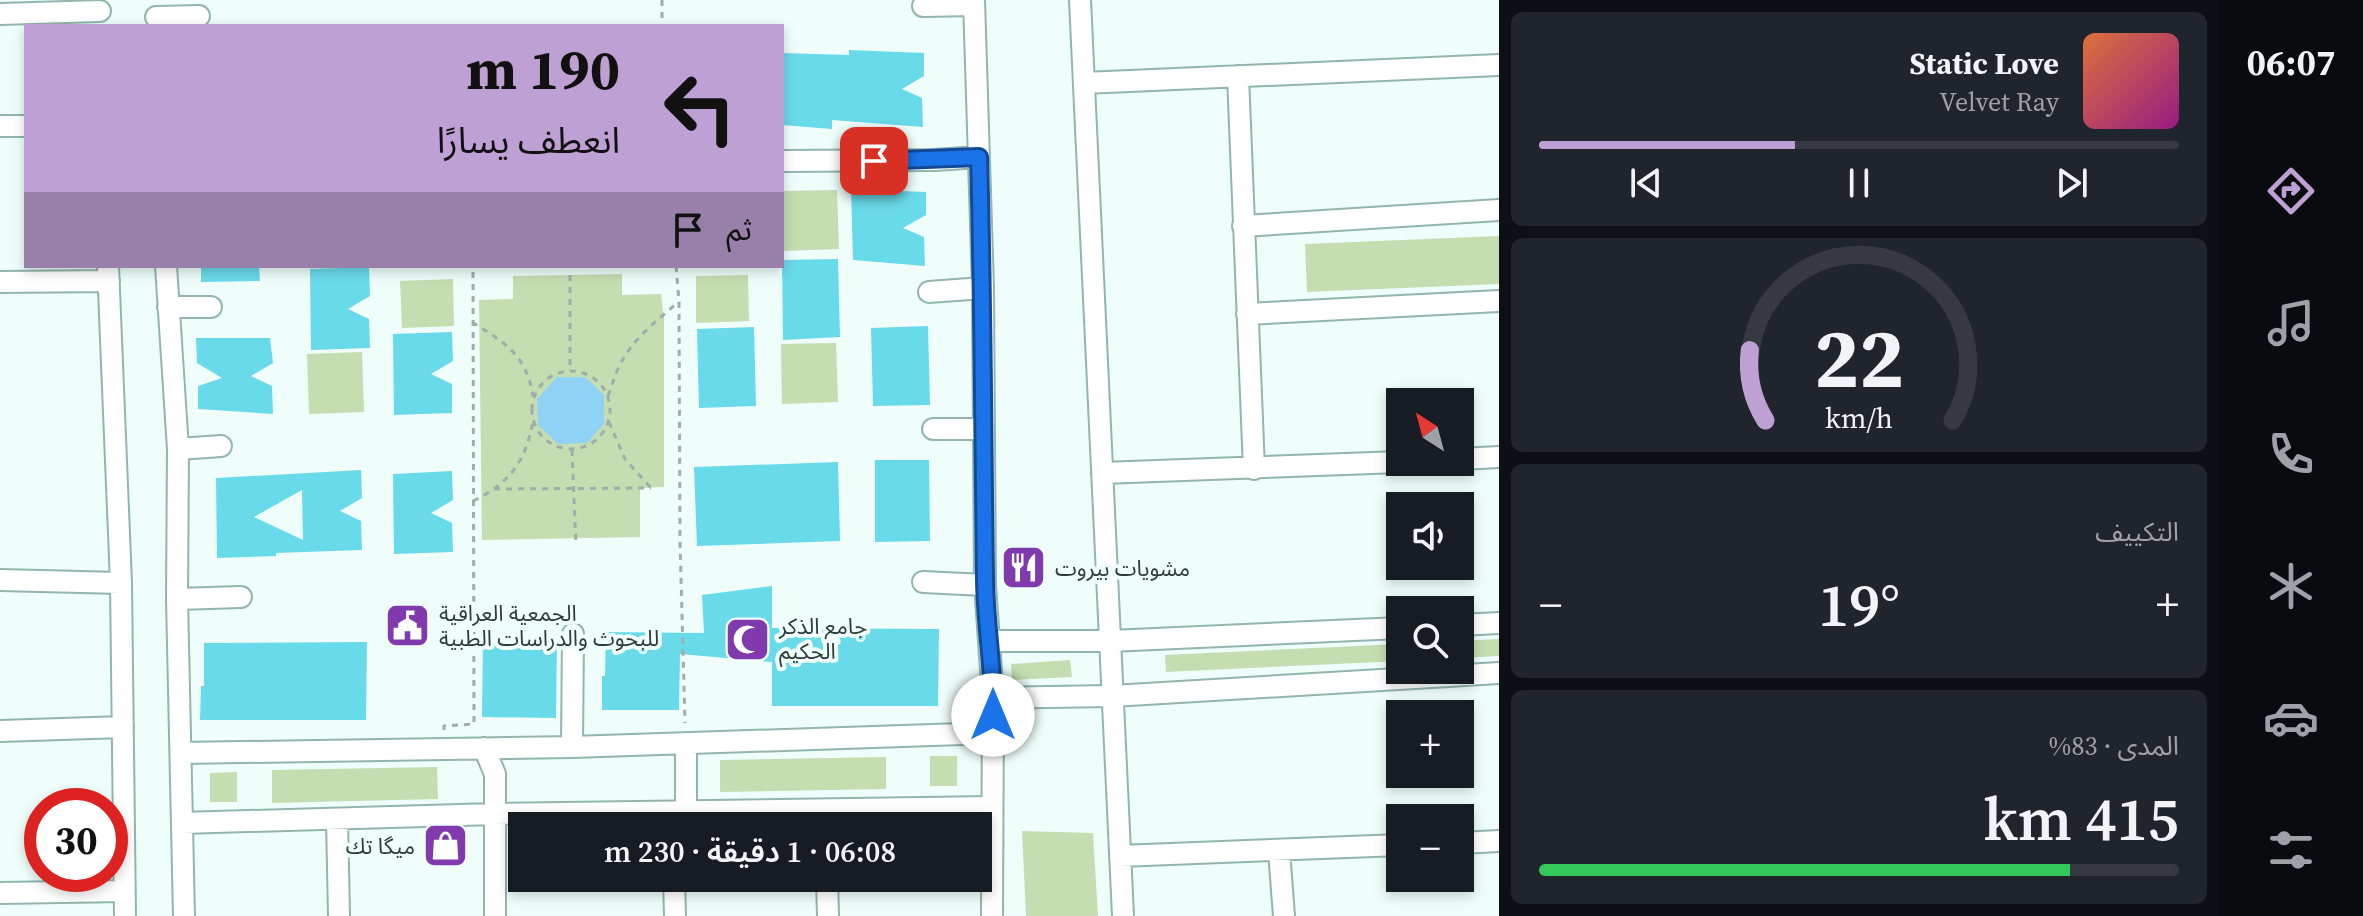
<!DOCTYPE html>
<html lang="ar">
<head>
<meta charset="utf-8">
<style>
	body { margin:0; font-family:"Source Serif 4","Noto Sans Arabic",serif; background:#20242c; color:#f1f3f6; direction:rtl; height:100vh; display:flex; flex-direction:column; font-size:30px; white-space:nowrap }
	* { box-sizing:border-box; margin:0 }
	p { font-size:26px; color:#9ea1a6 }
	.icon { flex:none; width:44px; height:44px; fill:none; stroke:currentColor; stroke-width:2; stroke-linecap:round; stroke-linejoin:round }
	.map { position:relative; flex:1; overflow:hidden; direction:ltr }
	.sheet { display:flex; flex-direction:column; gap:12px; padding:12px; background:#0d0f14; width:720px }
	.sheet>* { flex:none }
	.hud { position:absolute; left:24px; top:24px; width:760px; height:244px; border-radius:0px; box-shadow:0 4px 12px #0003; direction:rtl; background:#bfa0d5; color:#111; overflow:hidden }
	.needle { width:52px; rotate:324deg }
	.buttons { position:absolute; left:1386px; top:388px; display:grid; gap:16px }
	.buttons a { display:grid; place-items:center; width:88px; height:88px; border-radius:0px; background:#171b24; box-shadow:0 4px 12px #0003; font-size:40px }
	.speed { position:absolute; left:24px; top:788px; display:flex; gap:16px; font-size:40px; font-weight:700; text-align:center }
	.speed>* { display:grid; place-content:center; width:104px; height:104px; border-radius:50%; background:#171b24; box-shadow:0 4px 12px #0003; line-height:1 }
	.speed .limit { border:12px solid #d22; background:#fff; color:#111 }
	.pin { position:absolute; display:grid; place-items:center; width:68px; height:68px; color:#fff; margin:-34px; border-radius:16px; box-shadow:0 4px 12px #0006 }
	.me { position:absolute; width:88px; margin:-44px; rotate:0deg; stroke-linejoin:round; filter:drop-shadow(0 0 6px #0008) }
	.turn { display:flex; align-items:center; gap:28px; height:168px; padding:0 32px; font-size:36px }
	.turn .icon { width:104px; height:104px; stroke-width:2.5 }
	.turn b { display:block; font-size:56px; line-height:68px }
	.then { display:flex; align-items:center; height:76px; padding:0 32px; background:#0003; gap:16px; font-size:30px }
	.big { font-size:60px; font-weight:600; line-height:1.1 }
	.sheet .tile { flex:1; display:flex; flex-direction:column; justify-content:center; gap:12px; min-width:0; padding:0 28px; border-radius:12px; background:#20242c }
	.sheet .dial { align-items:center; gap:0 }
	.dial svg { height:208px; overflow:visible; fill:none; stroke:#363941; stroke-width:7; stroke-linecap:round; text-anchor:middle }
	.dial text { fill:#f1f3f6; stroke:none }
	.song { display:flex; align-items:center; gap:24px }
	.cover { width:96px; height:96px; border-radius:12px; background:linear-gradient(135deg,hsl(20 70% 55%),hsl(310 70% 35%)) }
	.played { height:8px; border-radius:4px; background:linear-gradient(90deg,#bfa0d5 40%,#363941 40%) }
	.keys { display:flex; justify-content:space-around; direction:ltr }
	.heat { display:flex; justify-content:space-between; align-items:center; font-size:44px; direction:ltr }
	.charge { height:12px; border-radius:6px; background:linear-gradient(90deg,#34c759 83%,#363941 0) }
	.trip { position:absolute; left:508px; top:812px; width:484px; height:80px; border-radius:0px; background:#171b24; box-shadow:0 4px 12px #0003; font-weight:600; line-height:80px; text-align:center; direction:rtl }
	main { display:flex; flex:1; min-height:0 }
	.menu { display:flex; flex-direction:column; width:144px; justify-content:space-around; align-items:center; background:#090b0e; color:#9ea1a6 }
	.menu .icon { width:56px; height:56px }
	.menu .current { color:#bfa0d5 }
	.menu b { font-size:36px; color:#f1f3f6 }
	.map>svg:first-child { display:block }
</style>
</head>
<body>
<main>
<nav class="menu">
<b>06:07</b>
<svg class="icon current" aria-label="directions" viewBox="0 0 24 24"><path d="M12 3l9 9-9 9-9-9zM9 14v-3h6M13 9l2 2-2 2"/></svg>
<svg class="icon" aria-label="music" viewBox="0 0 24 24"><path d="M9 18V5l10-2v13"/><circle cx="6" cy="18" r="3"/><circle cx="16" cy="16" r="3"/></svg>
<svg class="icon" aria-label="phone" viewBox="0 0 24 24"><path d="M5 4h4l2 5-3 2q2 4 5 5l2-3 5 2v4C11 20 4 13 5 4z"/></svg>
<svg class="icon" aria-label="climate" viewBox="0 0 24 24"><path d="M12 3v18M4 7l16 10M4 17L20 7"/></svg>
<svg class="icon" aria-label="car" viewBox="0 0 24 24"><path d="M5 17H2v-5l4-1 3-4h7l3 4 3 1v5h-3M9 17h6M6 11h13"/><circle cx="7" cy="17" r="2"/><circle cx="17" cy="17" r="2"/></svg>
<svg class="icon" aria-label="filters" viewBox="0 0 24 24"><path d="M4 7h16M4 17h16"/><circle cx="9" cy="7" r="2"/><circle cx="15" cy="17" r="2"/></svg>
</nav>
<section class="sheet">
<div class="tile">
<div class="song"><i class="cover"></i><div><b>Static Love</b><p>Velvet Ray</p></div></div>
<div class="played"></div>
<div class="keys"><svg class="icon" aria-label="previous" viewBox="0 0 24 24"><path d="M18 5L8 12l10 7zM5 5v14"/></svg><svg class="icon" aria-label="pause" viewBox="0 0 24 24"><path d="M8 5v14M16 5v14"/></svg><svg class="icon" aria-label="next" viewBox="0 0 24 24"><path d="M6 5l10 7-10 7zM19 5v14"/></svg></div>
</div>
<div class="tile dial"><svg viewBox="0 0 100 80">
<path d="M14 69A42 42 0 1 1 86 69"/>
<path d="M14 69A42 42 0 0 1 8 42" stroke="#bfa0d5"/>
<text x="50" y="56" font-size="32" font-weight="700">22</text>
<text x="50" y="72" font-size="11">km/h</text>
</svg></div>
<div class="tile"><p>التكييف</p>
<div class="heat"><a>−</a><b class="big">19°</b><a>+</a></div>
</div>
<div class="tile"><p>المدى · 83%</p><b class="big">415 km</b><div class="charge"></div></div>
</section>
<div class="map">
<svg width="1499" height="916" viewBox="0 0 1499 916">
	<rect width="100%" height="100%" fill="#effefb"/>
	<path fill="#c4ddb1" d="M837,190L839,249L784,251L782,191Z
		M1499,236V284L1307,292L1305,244Z
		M622,274V295L661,294L664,318V487L640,488V537L482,540L479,300L513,299V276Z
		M748,275L749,321L696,323V276Z
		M453,279L454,326L402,328L400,281Z
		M836,343L838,402L782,404L781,344Z
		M362,352L364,412L309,414L307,354Z
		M1499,639V656L1460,658V641Z
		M1400,644V661L1166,672L1165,655Z
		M1070,660L1072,677L1012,680L1011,664Z
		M930,756H957V786H930Z
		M886,757V789L720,792V760Z
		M437,767L438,799L272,803V770Z
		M237,772V802H210V773Z
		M1022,831L1093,833L1098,916H1026Z"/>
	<path fill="#8fd2f6" d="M557,377H585L604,395V424L587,443L558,444L538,425L537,399Z"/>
	<path fill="#69daea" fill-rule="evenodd" d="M849,50L924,53V76L902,89L922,98L923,127L832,120V129L782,125V53L849,55Z
		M851,189L926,192V215L903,228L924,237L925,266L853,260Z
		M838,259L840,337L783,340L782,260Z
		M201,266H259L260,281L201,282Z
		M369,267L370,296L348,309L369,319L370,348L311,350L310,269Z
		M928,326L930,405L873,406L871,328Z
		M754,327L756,406L699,408L697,329Z
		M452,332L453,361L431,374L452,384V413L394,415L393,334Z
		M196,338H270L273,363L251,376L272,386L273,414L198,409V386L222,378L197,363Z
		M875,460H929L930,541L875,542Z
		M838,462L840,541L697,546L694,467Z
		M361,470L362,498L340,511L361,521L362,550L276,553V556L217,558L216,478ZM302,490L303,540L254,517Z
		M452,471L453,500L431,513L452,523L453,552L394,554L393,474Z
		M772,586V628L939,629L938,706H772V662L680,654L679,710H602V676H605L606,632L704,633L702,595Z
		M483,640H557L556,718L482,717Z
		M367,642L366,720H200L201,686H204V643Z"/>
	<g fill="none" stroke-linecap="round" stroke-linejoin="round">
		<defs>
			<path id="minor" d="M974,0L983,288L985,585L993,698L992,916
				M1080,0L1123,916
				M923,6L974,5
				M0,14L100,11
				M156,17L199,16
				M1238,76L1254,469
				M1084,83L1499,65
				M0,126H26
				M782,161L935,160L979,157
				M1243,226L1499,210
				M108,266L121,583L125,916
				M166,266L178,449L177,599L184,916
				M0,282L109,281
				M929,292L983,288
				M168,307H211
				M1247,314L1499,301
				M933,429H983
				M178,449L221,446
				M1460,459L1499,457
				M1102,473L1400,462
				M0,580L121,583
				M923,582L985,585
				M177,599L241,597
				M1460,625L1499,623
				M991,641H1110L1400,628
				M993,698L1112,696L1499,673
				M0,731L123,727
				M686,743V812
				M572,747L573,634
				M484,748L495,774V916
				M181,753L572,747L992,733
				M337,819L339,916
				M182,823L494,814L992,807
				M1460,843L1499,841
				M1279,851L1284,916
				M1120,856L1400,845
				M674,878L675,916
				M827,878L828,916
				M0,893L124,891"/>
		</defs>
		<use href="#minor" stroke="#92b5af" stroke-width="24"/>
		<path stroke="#9fadab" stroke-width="3" stroke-dasharray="6 6" stroke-linecap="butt" d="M662,0V26
			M676,266L679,301L680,541L685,723
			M570,275V371
			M472,322C505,343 526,354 533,396
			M532 410a39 39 0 1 1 78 0a39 39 0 1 1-78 0Z
			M608,396C612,387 614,376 619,367C631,340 657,321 678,302
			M609,422L625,459L651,488
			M572,450L576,546
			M494,489L651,488
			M473,501C510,483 525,462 533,422
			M444,730V726L474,724L473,266"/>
		<use href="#minor" stroke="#fff" stroke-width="20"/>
	</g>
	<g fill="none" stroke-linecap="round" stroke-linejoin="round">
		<defs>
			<path id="route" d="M874,161L979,157C983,297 983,436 985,576C985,623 994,669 993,715"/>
		</defs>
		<use href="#route" stroke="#114b97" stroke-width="20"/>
		<use href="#route" stroke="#1a73e8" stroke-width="14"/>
	</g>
	<defs>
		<symbol id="restaurant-square" viewBox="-11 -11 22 22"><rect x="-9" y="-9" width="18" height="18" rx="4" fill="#813aad" stroke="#effefb"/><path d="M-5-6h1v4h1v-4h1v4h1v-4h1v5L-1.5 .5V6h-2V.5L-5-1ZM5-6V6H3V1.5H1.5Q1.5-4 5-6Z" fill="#fff"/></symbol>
		<symbol id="civic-square" viewBox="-11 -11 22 22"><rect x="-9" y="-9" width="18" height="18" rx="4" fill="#813aad" stroke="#effefb"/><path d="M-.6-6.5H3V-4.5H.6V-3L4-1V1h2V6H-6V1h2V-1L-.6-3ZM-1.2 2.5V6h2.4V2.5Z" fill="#fff"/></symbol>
		<symbol id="mosque-square" viewBox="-11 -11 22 22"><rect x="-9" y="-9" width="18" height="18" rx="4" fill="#813aad" stroke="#effefb"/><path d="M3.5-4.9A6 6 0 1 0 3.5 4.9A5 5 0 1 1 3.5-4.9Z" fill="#fff"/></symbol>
		<symbol id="shop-square" viewBox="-11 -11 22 22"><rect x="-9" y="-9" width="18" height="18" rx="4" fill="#813aad" stroke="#effefb"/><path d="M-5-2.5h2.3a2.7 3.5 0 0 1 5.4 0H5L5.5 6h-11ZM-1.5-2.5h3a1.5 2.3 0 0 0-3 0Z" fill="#fff"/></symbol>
	</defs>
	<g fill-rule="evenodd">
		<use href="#restaurant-square" x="998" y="542" width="51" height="51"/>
		<use href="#civic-square" x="382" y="600" width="51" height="51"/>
		<use href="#mosque-square" x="722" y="614" width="51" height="51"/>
		<use href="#shop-square" x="420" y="820" width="51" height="51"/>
	</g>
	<g text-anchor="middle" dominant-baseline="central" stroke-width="8" stroke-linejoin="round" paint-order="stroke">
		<g font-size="22" fill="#2d3b39" stroke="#effefb" text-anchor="start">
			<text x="1055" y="568">مشويات بيروت</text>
			<text x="439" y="613">الجمعية العراقية<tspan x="439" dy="25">للبحوث والدراسات الطبية</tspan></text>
			<text x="779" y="626">جامع الذكر<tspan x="779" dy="25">الحكيم</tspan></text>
			<text x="415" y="846" text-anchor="end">ميگا تك</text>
		</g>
	</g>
</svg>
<div class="buttons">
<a><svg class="needle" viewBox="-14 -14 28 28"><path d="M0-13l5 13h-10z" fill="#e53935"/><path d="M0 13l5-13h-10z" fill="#9ea1a6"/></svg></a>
<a><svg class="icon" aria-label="sound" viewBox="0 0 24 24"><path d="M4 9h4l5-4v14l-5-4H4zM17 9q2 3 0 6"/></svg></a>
<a><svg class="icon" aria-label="search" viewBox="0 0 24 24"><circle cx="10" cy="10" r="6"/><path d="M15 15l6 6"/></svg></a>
<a>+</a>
<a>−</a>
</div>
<div class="speed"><div class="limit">30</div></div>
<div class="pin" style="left:874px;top:161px;background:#d93025"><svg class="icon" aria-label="arrive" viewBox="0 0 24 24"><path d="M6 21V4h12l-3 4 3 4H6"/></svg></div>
<svg class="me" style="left:993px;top:715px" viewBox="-20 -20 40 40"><circle r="19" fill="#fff"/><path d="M0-13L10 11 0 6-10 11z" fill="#1a73e8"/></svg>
<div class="trip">06:08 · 1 دقيقة · 230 m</div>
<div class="hud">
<div class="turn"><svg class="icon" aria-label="left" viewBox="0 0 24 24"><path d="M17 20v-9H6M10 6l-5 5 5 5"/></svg><div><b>190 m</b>انعطف يسارًا</div></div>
<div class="then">ثم<svg class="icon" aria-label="arrive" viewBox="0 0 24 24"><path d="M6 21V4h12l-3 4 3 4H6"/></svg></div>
</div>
</div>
</main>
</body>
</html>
